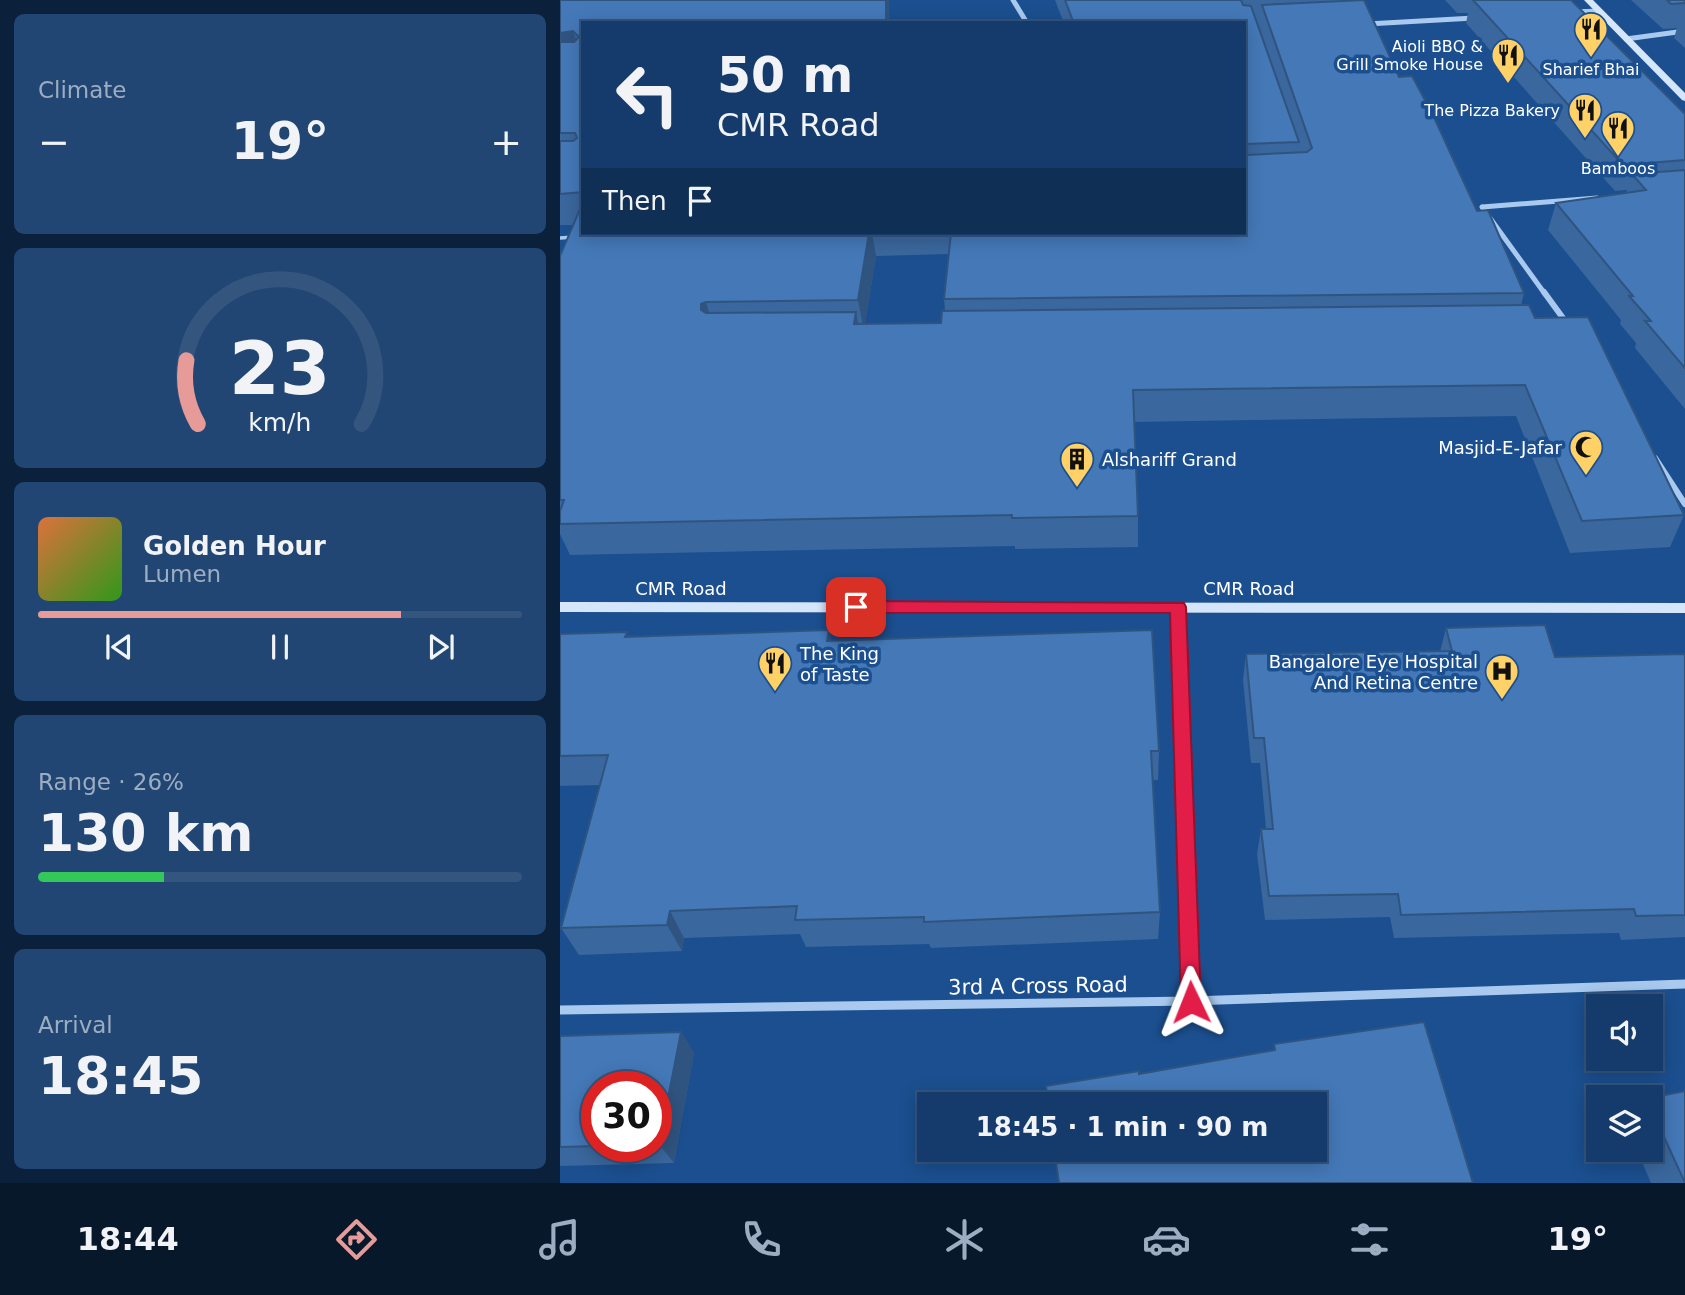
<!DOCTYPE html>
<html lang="en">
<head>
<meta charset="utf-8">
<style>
	body { margin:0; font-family:"DejaVu Sans",sans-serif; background:#214673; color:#f1f3f6; height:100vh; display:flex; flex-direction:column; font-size:26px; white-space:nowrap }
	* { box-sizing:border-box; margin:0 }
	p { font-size:23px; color:#9dadc1 }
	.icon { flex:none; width:38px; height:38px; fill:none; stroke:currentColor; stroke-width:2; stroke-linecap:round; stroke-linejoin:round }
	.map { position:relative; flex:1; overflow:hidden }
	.side { display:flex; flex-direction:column; gap:14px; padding:14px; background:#0b203b; width:560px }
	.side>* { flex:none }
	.top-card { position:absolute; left:21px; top:21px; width:665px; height:214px; border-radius:0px; box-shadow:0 4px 18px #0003,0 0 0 2px #33557e; background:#143b6b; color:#f1f3f6; overflow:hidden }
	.controls { position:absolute; left:1026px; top:994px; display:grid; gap:14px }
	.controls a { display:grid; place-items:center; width:77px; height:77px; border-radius:0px; background:#143b6b; box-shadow:0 4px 18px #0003,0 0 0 2px #33557e; font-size:35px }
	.speed { position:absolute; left:21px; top:1071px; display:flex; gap:14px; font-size:35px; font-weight:700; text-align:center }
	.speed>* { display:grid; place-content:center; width:91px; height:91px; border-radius:50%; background:#143b6b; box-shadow:0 4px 18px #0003,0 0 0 2px #33557e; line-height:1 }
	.speed .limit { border:10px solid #d22; background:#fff; color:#111 }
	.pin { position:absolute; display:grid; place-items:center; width:60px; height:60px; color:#fff; margin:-30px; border-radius:14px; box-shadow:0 4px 10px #0006 }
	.me { position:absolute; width:77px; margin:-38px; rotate:358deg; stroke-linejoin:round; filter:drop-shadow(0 0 5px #0008) }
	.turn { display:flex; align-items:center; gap:24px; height:147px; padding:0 21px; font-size:32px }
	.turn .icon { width:91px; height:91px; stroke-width:2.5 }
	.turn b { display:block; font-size:49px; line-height:60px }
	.then { display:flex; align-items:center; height:66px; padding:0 21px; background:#0003; gap:14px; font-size:26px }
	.big { font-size:52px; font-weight:700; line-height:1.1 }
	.side .widget { flex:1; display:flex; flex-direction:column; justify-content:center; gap:10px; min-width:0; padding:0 24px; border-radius:10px; background:#214673 }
	.side .dial { align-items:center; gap:0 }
	.dial svg { height:182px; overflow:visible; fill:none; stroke:#33557e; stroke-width:7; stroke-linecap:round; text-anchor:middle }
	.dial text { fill:#f1f3f6; stroke:none }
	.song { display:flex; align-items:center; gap:21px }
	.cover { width:84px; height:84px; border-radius:10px; background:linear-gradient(135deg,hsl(20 70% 55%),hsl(110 70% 35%)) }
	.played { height:7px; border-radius:4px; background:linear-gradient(90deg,#e69b98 75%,#33557e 75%) }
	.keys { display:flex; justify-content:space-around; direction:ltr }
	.heat { display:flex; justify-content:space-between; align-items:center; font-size:38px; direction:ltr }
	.charge { height:10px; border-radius:5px; background:linear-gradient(90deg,#34c759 26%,#33557e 0) }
	.trip { position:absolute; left:357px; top:1092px; width:410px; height:70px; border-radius:0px; background:#143b6b; box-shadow:0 4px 18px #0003,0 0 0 2px #33557e; font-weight:700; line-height:70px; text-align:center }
	.tabs { display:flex; height:112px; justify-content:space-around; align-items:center; background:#08182b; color:#9dadc1 }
	.tabs .icon { width:49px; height:49px }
	.tabs .current { color:#e69b98 }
	.tabs b { font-size:32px; color:#f1f3f6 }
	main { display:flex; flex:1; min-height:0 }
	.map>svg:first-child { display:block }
</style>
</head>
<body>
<main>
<section class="side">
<div class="widget"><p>Climate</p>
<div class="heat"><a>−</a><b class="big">19°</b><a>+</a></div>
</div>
<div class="widget dial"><svg viewBox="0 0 100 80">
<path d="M14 69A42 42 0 1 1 86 69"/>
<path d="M14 69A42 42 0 0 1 9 41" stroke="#e69b98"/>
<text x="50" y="56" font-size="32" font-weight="700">23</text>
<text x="50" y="72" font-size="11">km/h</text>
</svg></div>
<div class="widget">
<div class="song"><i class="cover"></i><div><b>Golden Hour</b><p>Lumen</p></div></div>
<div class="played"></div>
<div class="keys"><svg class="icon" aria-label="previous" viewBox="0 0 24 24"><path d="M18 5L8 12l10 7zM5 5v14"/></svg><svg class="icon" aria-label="pause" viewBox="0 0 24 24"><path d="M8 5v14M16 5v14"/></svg><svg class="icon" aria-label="next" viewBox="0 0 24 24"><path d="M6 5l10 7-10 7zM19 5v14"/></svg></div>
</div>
<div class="widget"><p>Range · 26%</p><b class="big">130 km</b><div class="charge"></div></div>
<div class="widget"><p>Arrival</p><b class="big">18:45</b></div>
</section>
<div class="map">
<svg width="1125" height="1183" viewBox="0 0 1125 1183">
	<rect width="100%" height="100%" fill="#1b4f8f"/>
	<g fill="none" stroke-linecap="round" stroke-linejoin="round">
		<path stroke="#a9c9ee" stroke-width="3.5" d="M0,238L14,237"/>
		<path stroke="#a9c9ee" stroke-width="5" d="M453,0L467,23
			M1013,12L1039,11
			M807,24L914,18
			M1066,39L1125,31
			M922,207L985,294
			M922,207L1037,198"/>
		<path stroke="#a9c9ee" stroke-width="6" d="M984,292L1008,325
			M1095,458L1125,504
			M618,607L620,679"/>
		<path stroke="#a9c9ee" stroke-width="9" d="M620,677L631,1001
			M0,1010L631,1001L1125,984"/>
		<path fill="#d6e6fa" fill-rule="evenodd" d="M1024,0H1033L1125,93V101L1122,100Z
			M0,602L1125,603V613L0,612Z"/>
	</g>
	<path fill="#3a679d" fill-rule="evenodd" d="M0,0L23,23V233H684L503,21L495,0H804L839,77L964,293L961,305L975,318L1124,515L1110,547L1010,553L956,416L574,422L578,516V547L455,549V546L10,555L0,534V256L13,225H0ZM389,254L384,299L385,311L381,323L305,324L316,256Z
		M885,0H1011L1125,114V409L1075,348L1076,343L1060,324L1061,320L988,230L996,203L1066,193L1067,190L1055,191L906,23L908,13H897Z
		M1071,0H1125V48L1114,38L1117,28L1103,29Z
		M886,628L995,657L1125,654V937L1061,940L1059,933L834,938L830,917L705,920L697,854L701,829H706L700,763H691L683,680L686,654L880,652Z
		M0,634L272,641L599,751L598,780H593L600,912L598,939L371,948L369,944L246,947L240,934L124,938L122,951L19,955L1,928L40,785L0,786Z
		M121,1032L134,1053L114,1163L0,1166V1036ZM96,1087V1146H37Z
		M1090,1098L1125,1183H1091L1077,1150H1090Z"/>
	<path fill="#305480" d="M326,0H329L330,23H326Z
		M13,31L23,61L0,64V33Z
		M309,233H312L316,256L304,332L298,300Z
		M146,302L155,333L141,310V304Z
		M296,312L302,343L294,324Z
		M269,630L277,661L267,641Z
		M110,911L124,938L122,951L107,925Z
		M121,1032L134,1053L114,1163L99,1144Z"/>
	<path fill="#4478b7" stroke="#305480" stroke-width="2" d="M0,0H326V23H23V192L0,194V141H13L17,138L15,133H0V42H14L19,37L13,31L0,33Z
		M505,0H681L683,5L691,6L739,142L686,144L684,145V23H471L513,21Z
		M804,0L839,77L852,76L872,113L917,211L928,210L964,293L384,299L391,233H684V153L687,155L747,152L752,148L702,5Z
		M913,0H1011L1125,114V160L1063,165Z
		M1107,0H1125V3L1111,4Z
		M1125,170V368L1085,321H1091L1069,296H1073L996,203L1086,190L1072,174Z
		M20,209H23V233H309L298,300L146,302L141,304V310L146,313L296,312L294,324L381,323L382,311L969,305L975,318L1028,317L1124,515L1022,521L965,385L573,390L578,516L452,518V515L0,524V511L4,500H0V256Z
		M985,625L995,657L1125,654V915L1076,916L1074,909L841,915L838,894L709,896L701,829H713L704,738H694L686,654L892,651L886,628Z
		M269,630L267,641L592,630L599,751H591L600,912L364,922V917L235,920L237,906L110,911L107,925L1,928L48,755L0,756V634L67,632L65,637Z
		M864,1022L913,1183H499L494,1150H754V1104H488L486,1086L579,1071V1074L715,1050L714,1044Z
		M121,1032L99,1144H96V1087H37V1146L0,1147V1036Z
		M1125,1091V1183L1090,1106V1098Z"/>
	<path fill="#e11d48" stroke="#92132f" stroke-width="2" d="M296,601L624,603L626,607L641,1002L638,1008L631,1011L624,1008L621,1002L610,613H296L288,607Z"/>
	<defs>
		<symbol id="restaurant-pin" viewBox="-11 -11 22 30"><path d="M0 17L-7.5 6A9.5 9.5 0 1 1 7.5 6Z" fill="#ffd166" stroke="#1b4f8f"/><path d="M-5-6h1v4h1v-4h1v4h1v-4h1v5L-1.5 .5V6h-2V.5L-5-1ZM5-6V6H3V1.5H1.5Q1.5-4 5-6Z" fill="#111"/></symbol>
		<symbol id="mosque-pin" viewBox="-11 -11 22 30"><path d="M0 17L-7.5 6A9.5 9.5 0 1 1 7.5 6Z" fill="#ffd166" stroke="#1b4f8f"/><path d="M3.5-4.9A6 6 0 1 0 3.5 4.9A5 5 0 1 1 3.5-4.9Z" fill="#111"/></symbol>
		<symbol id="building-pin" viewBox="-11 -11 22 30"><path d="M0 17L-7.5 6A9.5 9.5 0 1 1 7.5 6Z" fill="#ffd166" stroke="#1b4f8f"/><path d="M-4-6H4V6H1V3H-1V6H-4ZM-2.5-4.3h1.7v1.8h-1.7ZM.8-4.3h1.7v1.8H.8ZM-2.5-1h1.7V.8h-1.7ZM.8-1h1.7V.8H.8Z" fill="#111"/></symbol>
		<symbol id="hospital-pin" viewBox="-11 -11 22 30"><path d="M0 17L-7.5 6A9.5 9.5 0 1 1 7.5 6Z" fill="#ffd166" stroke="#1b4f8f"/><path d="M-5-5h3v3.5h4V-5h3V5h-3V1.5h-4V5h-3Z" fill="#111"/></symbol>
	</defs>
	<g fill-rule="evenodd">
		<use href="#restaurant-pin" x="1012" y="10" width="38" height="52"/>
		<use href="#restaurant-pin" x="929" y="36" width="38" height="52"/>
		<use href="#restaurant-pin" x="1006" y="91" width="38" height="52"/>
		<use href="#restaurant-pin" x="1039" y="109" width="38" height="52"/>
		<use href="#mosque-pin" x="1007" y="428" width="38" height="52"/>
		<use href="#building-pin" x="498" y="440" width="38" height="52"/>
		<use href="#restaurant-pin" x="196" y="644" width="38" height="52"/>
		<use href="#hospital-pin" x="923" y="652" width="38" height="52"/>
	</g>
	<g text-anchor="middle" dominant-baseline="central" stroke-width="7" stroke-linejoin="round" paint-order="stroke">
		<g font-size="16" fill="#fff" stroke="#1b4f8f" text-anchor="end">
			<text x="923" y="46">Aioli BBQ &amp;<tspan x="923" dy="18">Grill Smoke House</tspan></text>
			<text x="1031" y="69" text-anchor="middle">Sharief Bhai</text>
			<text x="1000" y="110">The Pizza Bakery</text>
			<text x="1058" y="168" text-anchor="middle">Bamboos</text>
		</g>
		<g font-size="18" fill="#fff" stroke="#1b4f8f" text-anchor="end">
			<text x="1002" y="447">Masjid-E-Jafar</text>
			<text x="542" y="459" text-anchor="start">Alshariff Grand</text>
			<text x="240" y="653" text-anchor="start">The King<tspan x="240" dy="21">of Taste</tspan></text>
			<text x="918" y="661">Bangalore Eye Hospital<tspan x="918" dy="21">And Retina Centre</tspan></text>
		</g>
		<g font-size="18" fill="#fff" stroke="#1b4f8f">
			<text x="121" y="588">CMR Road</text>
			<text x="689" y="588">CMR Road</text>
		</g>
		<g font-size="21" fill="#fff" stroke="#1b4f8f">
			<text transform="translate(478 986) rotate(-1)">3rd A Cross Road</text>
		</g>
	</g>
</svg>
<div class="controls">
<a><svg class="icon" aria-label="sound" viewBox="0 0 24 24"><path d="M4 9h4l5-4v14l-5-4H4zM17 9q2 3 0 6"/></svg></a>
<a><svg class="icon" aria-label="layers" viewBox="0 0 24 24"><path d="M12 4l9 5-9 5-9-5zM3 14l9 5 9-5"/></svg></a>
</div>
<div class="speed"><div class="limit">30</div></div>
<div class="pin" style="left:296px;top:607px;background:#d93025"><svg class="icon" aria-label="arrive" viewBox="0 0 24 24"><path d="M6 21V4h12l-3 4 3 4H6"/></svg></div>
<svg class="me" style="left:631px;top:1002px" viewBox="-20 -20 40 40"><path d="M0-17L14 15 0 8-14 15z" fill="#e11d48" stroke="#fff" stroke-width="4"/></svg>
<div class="trip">18:45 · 1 min · 90 m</div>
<div class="top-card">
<div class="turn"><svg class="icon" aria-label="left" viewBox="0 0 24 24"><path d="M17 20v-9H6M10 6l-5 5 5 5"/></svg><div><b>50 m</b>CMR Road</div></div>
<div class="then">Then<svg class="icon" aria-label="arrive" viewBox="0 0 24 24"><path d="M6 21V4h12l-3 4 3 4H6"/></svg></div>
</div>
</div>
</main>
<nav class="tabs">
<b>18:44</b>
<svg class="icon current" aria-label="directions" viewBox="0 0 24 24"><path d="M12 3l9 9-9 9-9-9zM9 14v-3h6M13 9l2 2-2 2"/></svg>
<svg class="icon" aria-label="music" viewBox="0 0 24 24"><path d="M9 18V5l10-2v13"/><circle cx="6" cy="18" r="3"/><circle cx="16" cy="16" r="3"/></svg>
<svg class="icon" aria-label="phone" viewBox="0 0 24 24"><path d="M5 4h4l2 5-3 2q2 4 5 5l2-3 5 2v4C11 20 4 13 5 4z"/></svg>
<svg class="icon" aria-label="climate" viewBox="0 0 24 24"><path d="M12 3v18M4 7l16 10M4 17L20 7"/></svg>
<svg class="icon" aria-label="car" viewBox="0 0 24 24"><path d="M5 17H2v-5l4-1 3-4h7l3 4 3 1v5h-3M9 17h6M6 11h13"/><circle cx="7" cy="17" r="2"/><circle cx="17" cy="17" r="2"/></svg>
<svg class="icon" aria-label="filters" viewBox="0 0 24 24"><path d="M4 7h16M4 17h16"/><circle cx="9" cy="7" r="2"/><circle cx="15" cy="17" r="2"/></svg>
<b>19°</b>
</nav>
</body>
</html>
